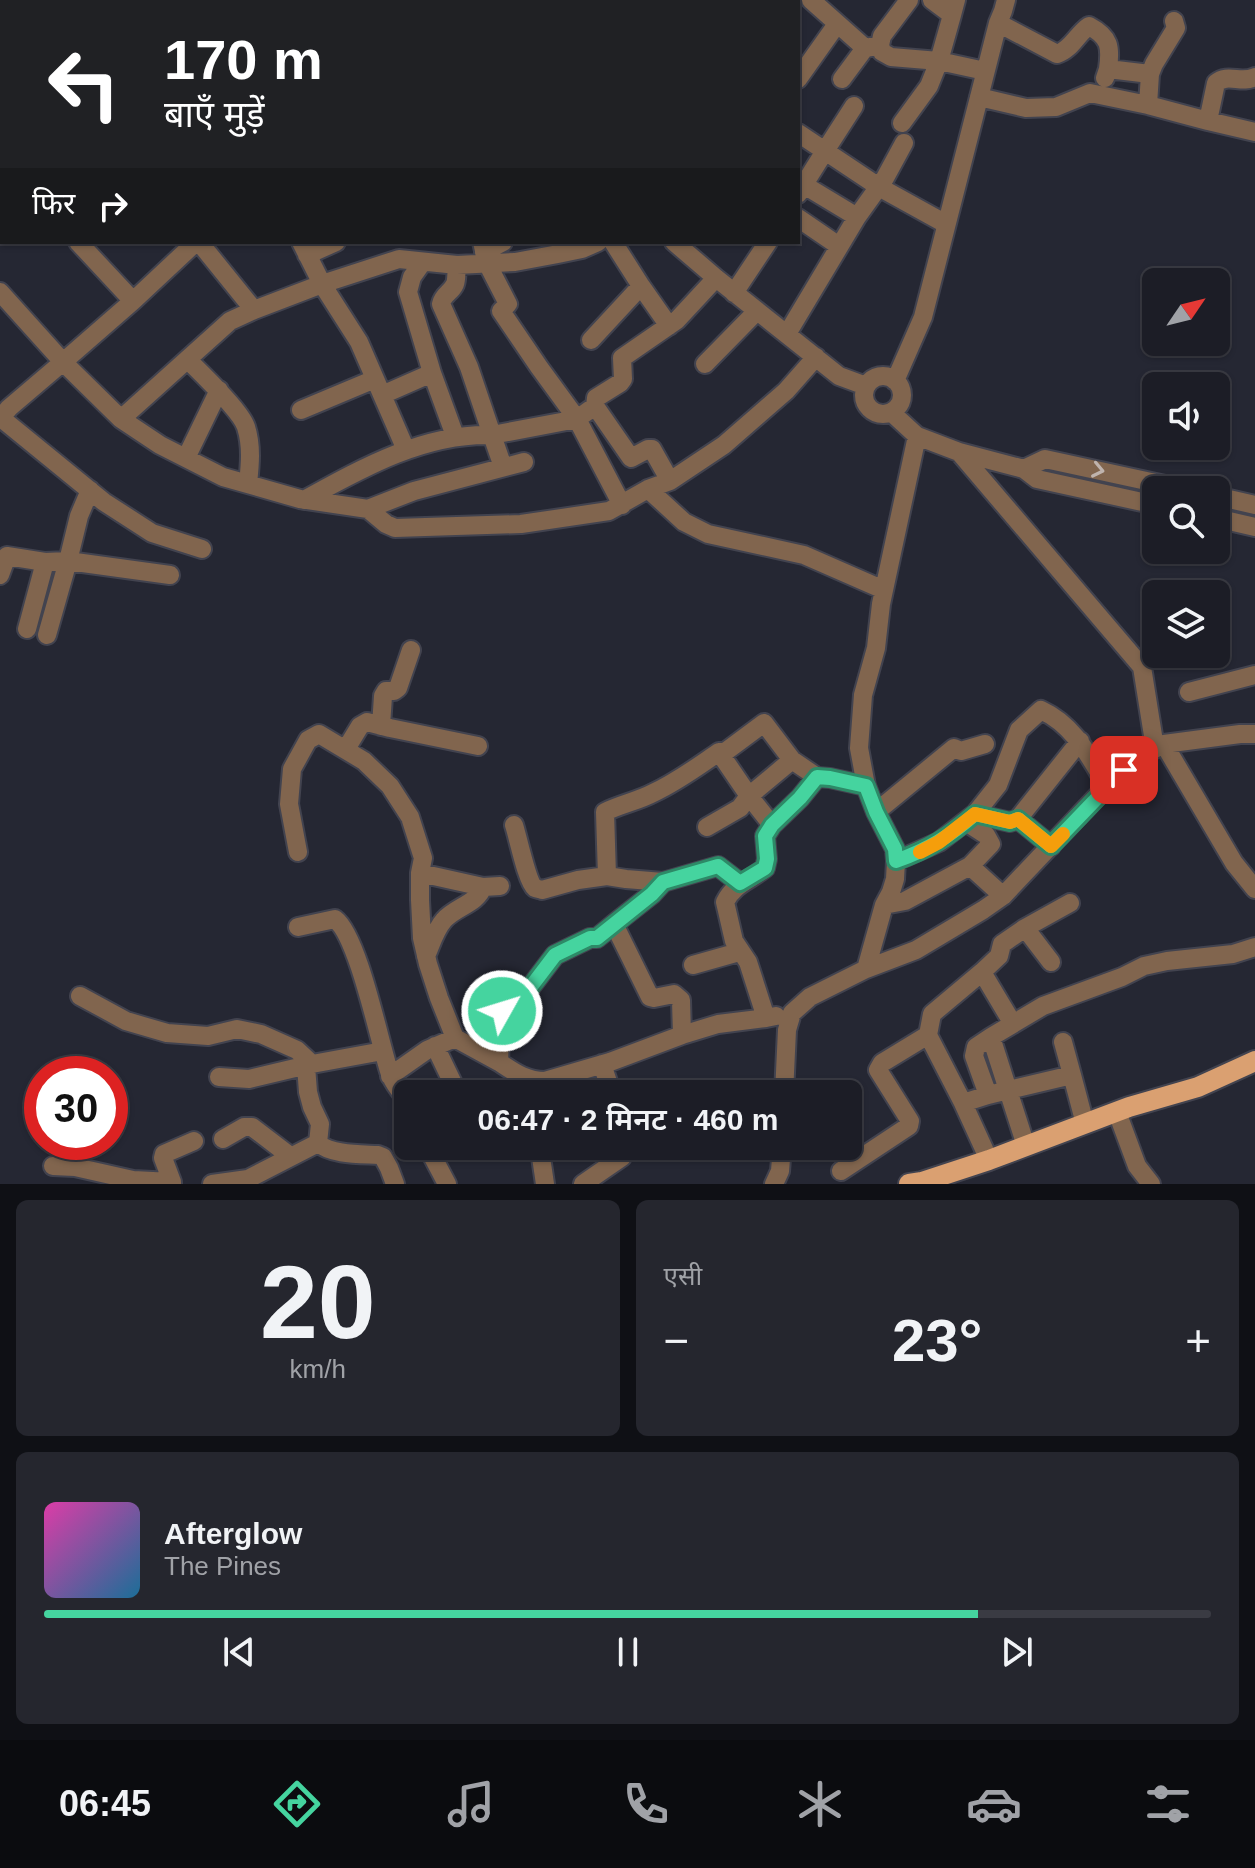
<!DOCTYPE html>
<html lang="hi">
<head>
<meta charset="utf-8">
<style>
	body { margin:0; font-family:Helvetica,"Noto Sans Devanagari",sans-serif; background:#25262e; color:#f1f3f6; height:100vh; display:flex; flex-direction:column; font-size:30px; white-space:nowrap }
	* { box-sizing:border-box; margin:0 }
	p { font-size:26px; color:#a0a2a7 }
	.icon { flex:none; width:44px; height:44px; fill:none; stroke:currentColor; stroke-width:2; stroke-linecap:round; stroke-linejoin:round }
	.map { position:relative; height:1184px; overflow:hidden }
	.drawer { display:flex; flex-direction:column; gap:16px; padding:16px; background:#0f1015; flex:1 }
	.drawer>* { flex:none }
	.banner { position:absolute; left:0px; top:0px; width:800px; height:244px; box-shadow:0 2px 6px #0004,0 0 0 2px #3a3b43; background:#202124; color:#fff; overflow:hidden }
	.needle { width:52px; rotate:55deg }
	.tools { position:absolute; left:1142px; top:268px; display:grid; gap:16px }
	.tools a { display:grid; place-items:center; width:88px; height:88px; border-radius:12px; background:#1c1d26; box-shadow:0 2px 6px #0004,0 0 0 2px #3a3b43; font-size:40px }
	.speed { position:absolute; left:24px; top:1056px; display:flex; gap:16px; font-size:40px; font-weight:700; text-align:center }
	.speed>* { display:grid; place-content:center; width:104px; height:104px; border-radius:50%; background:#1c1d26; box-shadow:0 2px 6px #0004,0 0 0 2px #3a3b43; line-height:1 }
	.speed .limit { border:12px solid #d22; background:#fff; color:#111 }
	.pin { position:absolute; display:grid; place-items:center; width:68px; height:68px; color:#fff; margin:-34px; border-radius:16px; box-shadow:0 4px 12px #0006 }
	.me { position:absolute; width:88px; margin:-44px; rotate:51deg; stroke-linejoin:round; filter:drop-shadow(0 0 6px #0008) }
	.turn { display:flex; align-items:center; gap:28px; height:168px; padding:0 32px; font-size:36px }
	.turn .icon { width:104px; height:104px; stroke-width:2.5 }
	.turn b { display:block; font-size:56px; line-height:68px }
	.then { display:flex; align-items:center; height:76px; padding:0 32px; background:#0003; gap:16px; font-size:30px }
	.big { font-size:60px; font-weight:600; line-height:1.1 }
	.drawer .widget { flex:1; display:flex; flex-direction:column; justify-content:center; gap:12px; min-width:0; padding:0 28px; border-radius:12px; background:#25262e }
	.drawer .dial { align-items:center; gap:0 }
	.dial b { font-size:104px; line-height:1 }
	.song { display:flex; align-items:center; gap:24px }
	.cover { width:96px; height:96px; border-radius:12px; background:linear-gradient(135deg,hsl(320 70% 55%),hsl(200 70% 35%)) }
	.played { height:8px; border-radius:4px; background:linear-gradient(90deg,#45d49f 80%,#3a3b43 80%) }
	.keys { display:flex; justify-content:space-around; direction:ltr }
	.heat { display:flex; justify-content:space-between; align-items:center; font-size:44px; direction:ltr }
	.drawer .tiles { flex:1; display:grid; gap:16px; grid-template-columns:1fr 1fr }
	.widget:last-child { grid-column:span 2 }
	.trip { position:absolute; left:394px; top:1080px; width:468px; height:80px; border-radius:12px; background:#1c1d26; box-shadow:0 2px 6px #0004,0 0 0 2px #3a3b43; font-weight:600; line-height:80px; text-align:center }
	.tabs { display:flex; height:128px; justify-content:space-around; align-items:center; background:#0b0c0f; color:#a0a2a7 }
	.tabs .icon { width:56px; height:56px }
	.tabs .selected { color:#45d49f }
	.tabs b { font-size:36px; color:#f1f3f6 }
	.map>svg:first-child { display:block }
</style>
</head>
<body>
<div class="map">
<svg width="1255" height="1184" viewBox="0 0 1255 1184">
	<rect width="100%" height="100%" fill="#252733"/>
	<g fill="none" stroke-linecap="round" stroke-linejoin="round">
		<defs>
			<path id="minor" d="M108,0L110,2
				M230,0L232,2
				M395,0L397,2
				M811,0L865,48
				M909,0L882,36L880,45L882,52L891,57L939,61L985,71
				M932,0L952,15L956,0
				M46,2L48,0
				M365,2L367,0
				M998,23L1057,54C1071,50 1077,34 1089,26C1110,37 1111,47 1108,69
				M0,46L2,44
				M1150,74L1154,64L1176,28L1174,21
				M1105,78L1108,69L1150,74L1148,105
				M798,79L837,24
				M842,79L865,48L877,46
				M979,97L1026,108L1056,107L1090,93L1148,105L1208,121L1255,132
				M1208,121L1216,83C1228,73 1241,84 1255,77
				M902,123L929,86L939,61L952,15
				M798,133L825,151L854,106
				M0,161L2,163
				M804,185L857,217
				M798,194L825,151L879,187L946,224
				M798,218L839,246
				M78,242L133,301L63,362L121,419L160,445L223,477L300,499L368,509L414,491L524,462
				M199,242L254,310
				M301,242L322,284L359,342L406,450
				M482,242L487,263L508,304L501,311L539,367L577,419L595,406L596,398L620,383L623,379L622,358L677,320L716,278
				M613,242L641,286
				M674,242L716,278L839,376L866,386
				M484,252L503,242
				M307,255L336,242
				M422,263L412,277L408,292L432,373L455,436
				M0,292L63,362L9,408L0,419
				M734,293L768,242
				M133,301L196,242
				M787,334L857,217L885,178L904,143
				M591,340L641,286L669,326
				M188,360C202,374 241,411 246,427C252,446 250,465 248,484
				M705,364L757,311
				M864 395a19 19 0 1 1 38 0a19 19 0 1 1-38 0Z
				M895,381L923,317L998,23L1003,11L1006,0
				M382,395L432,373
				M595,406L631,458L648,449H652L670,481
				M301,410L375,379
				M892,413L917,436L959,452L1024,469L1037,479L1156,505
				M1,418L104,502L152,533L202,549
				M121,419L230,321L254,310L322,284L399,259L457,265L515,262L558,254L582,249L598,242
				M959,452L1142,667L1155,748
				M186,458L219,390
				M503,467L492,435L577,419L622,505
				M1024,469L1045,459L1188,490
				M648,489L684,522L708,534L804,555L884,590
				M1216,496L1255,505
				M304,500C362,468 424,433 492,435L469,367L441,304C443,294 451,293 455,284C457,279 456,271 457,265
				M368,509L386,524L395,528L521,524L609,511L648,489L670,481L724,445L786,391L816,357
				M1216,518L1255,527
				M0,575L7,556L45,562L68,561L79,516L90,490
				M27,629L45,562
				M47,635L68,561L170,575
				M1189,692L1255,675
				M381,726L383,696L386,691H394L398,688L411,650
				M1164,744L1234,863L1255,889
				M346,749L360,726L367,722L390,728L478,746
				M719,752L749,796L792,760
				M876,812L954,748L961,751L985,744
				M975,814L1010,822L1018,819L1051,846
				M1018,819L1080,741
				M966,822L986,835L991,844L970,866
				M514,825C518,837 527,882 535,888C537,889 540,889 542,890L578,880L607,876
				M707,827L740,808L749,796L772,825
				M298,852L289,804L292,769L308,740L319,734L364,761L390,786L410,817L423,858L420,873V900L422,938L428,964L439,998L455,1038L499,1062
				M896,861L939,842L975,814L998,785L1019,730L1041,710C1074,725 1089,756 1107,786
				M420,873L483,887L500,886
				M663,882L626,879L607,876L605,812C621,804 638,801 653,793C677,782 697,767 719,752H725L764,723L792,760L817,777
				M740,883L718,866L663,882L652,894L614,924L650,997L654,998L674,994L681,1000L682,1035L718,1024L766,1018
				M884,905L905,901L970,866L1003,896
				M614,924L597,938H590L555,955L517,1005L502,1011L498,1020L500,1038L499,1062C514,1072 526,1081 545,1081L610,1062L682,1035
				M298,927L335,919C358,936 379,1040 389,1071C392,1083 402,1092 408,1103
				M1025,928L1051,962
				M426,956C431,945 435,930 444,920C455,907 477,904 483,887
				M693,965L739,952
				M866,969L884,905L891,892L895,879L896,861L895,849L876,812L866,786L859,748L863,695L876,648L881,604L917,436
				M982,972L999,956L1002,944L1025,928L1070,903
				M80,996L126,1021L167,1033L208,1036L237,1029L261,1034L297,1050L312,1064L383,1051
				M776,1016L766,1018L748,962L734,941L725,902C734,884 750,880 765,868L767,859L765,836L772,825L800,798L817,777L830,778L866,786
				M1063,1042L1072,1075
				M435,1046L458,1094
				M602,1064L612,1094
				M306,1066L308,1092L312,1107L320,1124L318,1143
				M390,1076L427,1050L455,1038
				M219,1077L249,1079L312,1064
				M784,1094L787,1030L792,1013L810,997L866,969L916,950L983,910L1003,896L1107,786L1139,757L1164,744L1240,734H1255
				M988,1095L974,1056L976,1047L991,1037
				M963,1103L988,1095L1072,1075L1085,1124
				M1117,1112L1137,1166L1151,1184
				M223,1139L244,1127H252L290,1156
				M427,1146L447,1184
				M1026,1146L991,1037L1043,1006L1122,977L1144,966L1167,961L1233,954L1255,947
				M541,1157L545,1184
				M989,1160L963,1103L928,1035L932,1014L982,972L1013,1024
				M53,1166L75,1167L133,1180L172,1182V1184
				M841,1171L909,1126L910,1121L878,1070L882,1063L928,1035
				M172,1182L163,1158L164,1154L194,1141
				M212,1184L248,1179L318,1143C331,1155 361,1154 378,1155L383,1157L389,1168L395,1184
				M583,1184L622,1157L625,1150V1146
				M774,1184L780,1171L782,1146"/>
			<path id="major" d="M909,1184L922,1182L989,1160L1129,1107L1198,1087L1255,1061"/>
		</defs>
		<use href="#minor" stroke="#42434f" stroke-width="22"/>
		<use href="#major" stroke="#42434f" stroke-width="24"/>
		<use href="#minor" stroke="#81654e" stroke-width="18"/>
		<use href="#major" stroke="#daa071" stroke-width="20"/>
	</g>
	<defs><path id="oneway-chevron" d="M-2-3.5L2.5 0L-2 3.5" fill="none" stroke-width="1.6" stroke-linecap="round" stroke-linejoin="round" transform="scale(2)"/></defs>
	<use stroke="#bfb3ad" href="#oneway-chevron" transform="translate(1098 470) rotate(12)"/>
	<g fill="none" stroke-linecap="round" stroke-linejoin="round">
		<defs>
			<path id="route" d="M502,1011L517,1005L555,955L590,938H597L652,894L663,882L718,866L740,883L765,868L767,859L765,836L772,825L800,798L817,777L830,778L866,786L876,812L895,849L896,861C929,849 949,837 975,814L1010,822L1018,819L1051,846L1124,770"/>
		</defs>
		<use href="#route" stroke="#2d8a67" stroke-width="20"/>
		<use href="#route" stroke="#45d49f" stroke-width="14"/>
		<path stroke="#f59e0b" stroke-width="14" d="M920,852L939,842L975,814L1010,822L1018,819L1051,846L1063,834"/>
	</g>
</svg>
<div class="tools">
<a><svg class="needle" viewBox="-14 -14 28 28"><path d="M0-13l5 13h-10z" fill="#e53935"/><path d="M0 13l5-13h-10z" fill="#a0a2a7"/></svg></a>
<a><svg class="icon" aria-label="sound" viewBox="0 0 24 24"><path d="M4 9h4l5-4v14l-5-4H4zM17 9q2 3 0 6"/></svg></a>
<a><svg class="icon" aria-label="search" viewBox="0 0 24 24"><circle cx="10" cy="10" r="6"/><path d="M15 15l6 6"/></svg></a>
<a><svg class="icon" aria-label="layers" viewBox="0 0 24 24"><path d="M12 4l9 5-9 5-9-5zM3 14l9 5 9-5"/></svg></a>
</div>
<div class="speed"><div class="limit">30</div></div>
<div class="pin" style="left:1124px;top:770px;background:#d93025"><svg class="icon" aria-label="arrive" viewBox="0 0 24 24"><path d="M6 21V4h12l-3 4 3 4H6"/></svg></div>
<svg class="me" style="left:502px;top:1011px" viewBox="-20 -20 40 40"><circle r="17" fill="#45d49f" stroke="#fff" stroke-width="3"/><path d="M0-11L8 9 0 5-8 9z" fill="#fff"/></svg>
<div class="trip">06:47 · 2 मिनट · 460 m</div>
<div class="banner">
<div class="turn"><svg class="icon" aria-label="left" viewBox="0 0 24 24"><path d="M17 20v-9H6M10 6l-5 5 5 5"/></svg><div><b>170 m</b>बाएँ मुड़ें</div></div>
<div class="then">फिर<svg class="icon" aria-label="right" viewBox="0 0 24 24"><path d="M7 20v-9h11M14 6l5 5-5 5"/></svg></div>
</div>
</div>
<section class="drawer">
<div class="tiles">
<div class="widget dial"><b>20</b><p>km/h</p></div>
<div class="widget"><p>एसी</p>
<div class="heat"><a>−</a><b class="big">23°</b><a>+</a></div>
</div>
<div class="widget">
<div class="song"><i class="cover"></i><div><b>Afterglow</b><p>The Pines</p></div></div>
<div class="played"></div>
<div class="keys"><svg class="icon" aria-label="previous" viewBox="0 0 24 24"><path d="M18 5L8 12l10 7zM5 5v14"/></svg><svg class="icon" aria-label="pause" viewBox="0 0 24 24"><path d="M8 5v14M16 5v14"/></svg><svg class="icon" aria-label="next" viewBox="0 0 24 24"><path d="M6 5l10 7-10 7zM19 5v14"/></svg></div>
</div>
</div>
</section>
<nav class="tabs">
<b>06:45</b>
<svg class="icon selected" aria-label="directions" viewBox="0 0 24 24"><path d="M12 3l9 9-9 9-9-9zM9 14v-3h6M13 9l2 2-2 2"/></svg>
<svg class="icon" aria-label="music" viewBox="0 0 24 24"><path d="M9 18V5l10-2v13"/><circle cx="6" cy="18" r="3"/><circle cx="16" cy="16" r="3"/></svg>
<svg class="icon" aria-label="phone" viewBox="0 0 24 24"><path d="M5 4h4l2 5-3 2q2 4 5 5l2-3 5 2v4C11 20 4 13 5 4z"/></svg>
<svg class="icon" aria-label="climate" viewBox="0 0 24 24"><path d="M12 3v18M4 7l16 10M4 17L20 7"/></svg>
<svg class="icon" aria-label="car" viewBox="0 0 24 24"><path d="M5 17H2v-5l4-1 3-4h7l3 4 3 1v5h-3M9 17h6M6 11h13"/><circle cx="7" cy="17" r="2"/><circle cx="17" cy="17" r="2"/></svg>
<svg class="icon" aria-label="filters" viewBox="0 0 24 24"><path d="M4 7h16M4 17h16"/><circle cx="9" cy="7" r="2"/><circle cx="15" cy="17" r="2"/></svg>
</nav>
</body>
</html>
